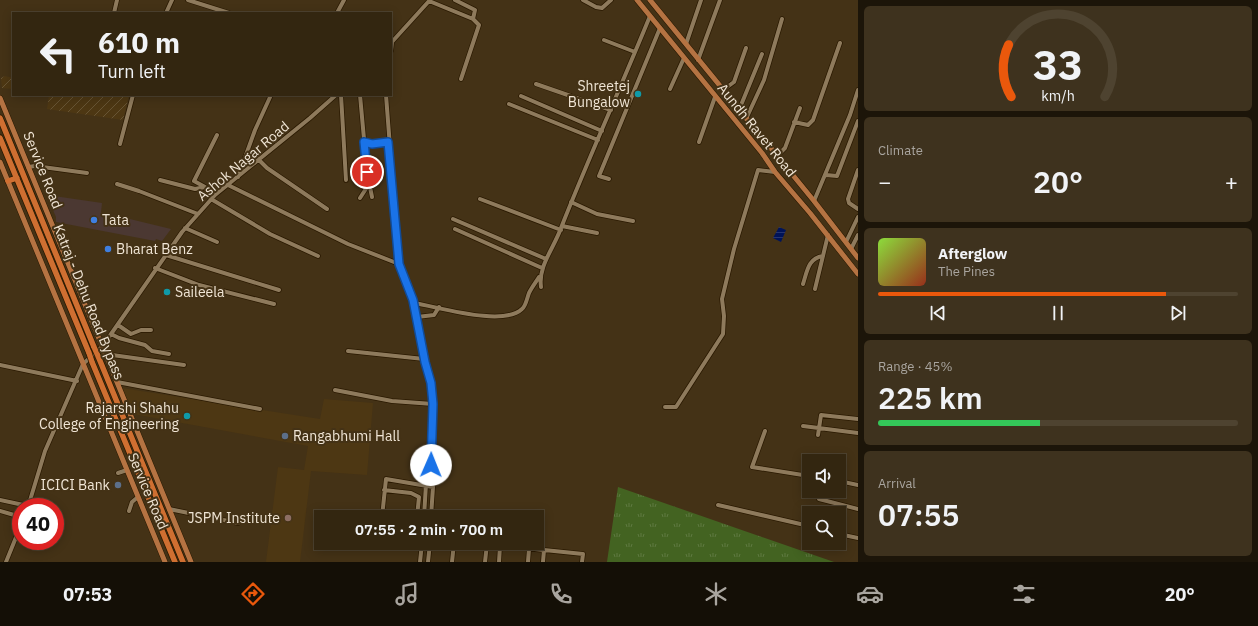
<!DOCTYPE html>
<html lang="en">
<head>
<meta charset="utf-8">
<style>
	body { margin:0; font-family:"IBM Plex Sans",sans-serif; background:#3e321e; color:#f1f3f6; height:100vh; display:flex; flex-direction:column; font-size:15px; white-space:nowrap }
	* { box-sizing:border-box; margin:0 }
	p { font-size:13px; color:#a9a59f }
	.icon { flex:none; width:22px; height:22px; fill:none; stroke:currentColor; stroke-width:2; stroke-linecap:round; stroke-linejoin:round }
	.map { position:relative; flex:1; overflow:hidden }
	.panel { display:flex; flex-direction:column; gap:6px; padding:6px; background:#1c1509; width:400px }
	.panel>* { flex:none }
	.hud { position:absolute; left:12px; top:12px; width:380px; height:84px; border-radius:0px; box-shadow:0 2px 10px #0003,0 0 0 1px #4e4330; background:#332610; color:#f1f3f6; overflow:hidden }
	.controls { position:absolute; left:802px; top:454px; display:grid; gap:8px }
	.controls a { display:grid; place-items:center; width:44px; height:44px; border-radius:0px; background:#332610; box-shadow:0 2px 10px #0003,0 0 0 1px #4e4330; font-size:20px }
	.speed { position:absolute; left:12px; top:498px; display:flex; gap:8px; font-size:20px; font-weight:700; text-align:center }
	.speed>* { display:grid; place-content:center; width:52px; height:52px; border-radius:50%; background:#332610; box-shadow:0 2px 10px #0003,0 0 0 1px #4e4330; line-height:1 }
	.speed .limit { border:6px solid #d22; background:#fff; color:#111 }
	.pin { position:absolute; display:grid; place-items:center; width:34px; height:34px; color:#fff; margin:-17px; border:2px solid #fff; border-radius:50%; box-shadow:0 1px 4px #0007 }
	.me { position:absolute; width:44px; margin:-22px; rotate:1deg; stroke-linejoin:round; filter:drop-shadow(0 0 3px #0008) }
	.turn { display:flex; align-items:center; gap:14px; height:84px; padding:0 20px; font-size:18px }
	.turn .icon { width:52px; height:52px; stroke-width:2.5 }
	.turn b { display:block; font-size:28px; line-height:34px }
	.big { font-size:30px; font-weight:600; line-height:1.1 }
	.panel .widget { flex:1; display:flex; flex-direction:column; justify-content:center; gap:6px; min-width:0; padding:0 14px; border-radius:6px; background:#3e321e }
	.panel .dial { align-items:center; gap:0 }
	.dial svg { height:104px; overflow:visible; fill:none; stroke:#4e4330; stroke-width:7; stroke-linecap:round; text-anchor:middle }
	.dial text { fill:#f1f3f6; stroke:none }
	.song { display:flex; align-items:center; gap:12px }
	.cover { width:48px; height:48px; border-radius:6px; background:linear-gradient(135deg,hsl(90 70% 55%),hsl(10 70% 35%)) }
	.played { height:4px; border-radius:2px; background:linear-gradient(90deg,#ea580c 80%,#4e4330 80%) }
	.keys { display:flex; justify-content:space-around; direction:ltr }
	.heat { display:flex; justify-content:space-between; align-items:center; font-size:22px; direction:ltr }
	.charge { height:6px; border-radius:3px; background:linear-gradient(90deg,#34c759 45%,#4e4330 0) }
	.trip { position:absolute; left:314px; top:510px; width:230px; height:40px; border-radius:0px; background:#332610; box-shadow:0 2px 10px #0003,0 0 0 1px #4e4330; font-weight:600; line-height:40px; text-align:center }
	.tab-bar { display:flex; height:64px; justify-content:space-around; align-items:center; background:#140f06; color:#a9a59f }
	.tab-bar .icon { width:28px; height:28px }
	.tab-bar .on { color:#ea580c }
	.tab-bar b { font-size:18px; color:#f1f3f6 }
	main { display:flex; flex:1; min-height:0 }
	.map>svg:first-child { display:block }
</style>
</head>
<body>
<main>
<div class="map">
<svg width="858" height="562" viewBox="0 0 858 562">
	<defs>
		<pattern id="industrial-furrows" width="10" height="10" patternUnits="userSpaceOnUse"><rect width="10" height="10" fill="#4d3713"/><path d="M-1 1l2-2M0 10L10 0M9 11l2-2" fill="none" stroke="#675434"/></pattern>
		<pattern id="grass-tufts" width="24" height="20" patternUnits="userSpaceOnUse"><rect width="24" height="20" fill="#436321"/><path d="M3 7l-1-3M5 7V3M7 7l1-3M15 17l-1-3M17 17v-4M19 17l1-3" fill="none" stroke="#5e7940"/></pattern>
		<pattern id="water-rules" width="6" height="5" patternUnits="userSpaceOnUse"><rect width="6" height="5" fill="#001359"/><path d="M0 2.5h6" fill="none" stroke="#263570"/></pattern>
	</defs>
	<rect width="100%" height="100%" fill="#443216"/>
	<path fill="#4b3832" d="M47,195L102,203L101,212L171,229L162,241L156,239L155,241L56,222V217L53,210H52Z"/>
	<path fill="url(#industrial-furrows)" d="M5,76L13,78V89L2,88L1,78Z
		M49,95H129L123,120L47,109Z"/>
	<path fill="#4d3713" d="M122,388L320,419L324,399L373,403L367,475L311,471L300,562H266L278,467L304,470L308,446L133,414Z"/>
	<path fill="url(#grass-tufts)" d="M618,487L834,562H607Z"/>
	<path fill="url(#water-rules)" d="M779,227L786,230L781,242L773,238Z"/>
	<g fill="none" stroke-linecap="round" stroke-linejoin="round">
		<defs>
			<path id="minor" d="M188,0L229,13
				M455,0L475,10L473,19
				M583,0L596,7L602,8L611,0
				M429,1L473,19L479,25L461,79
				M114,13L117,0
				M166,13L172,0
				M337,13L344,0
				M604,40L635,52
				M391,43L430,0
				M686,44L701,0
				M391,51L392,42
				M698,60L720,0
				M536,84L611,110
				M670,89L684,58
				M723,90L734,82L746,48
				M341,95L346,180
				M360,95L367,172L372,197
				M386,95L399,264L413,300L425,362L431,383L433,404L431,465L426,484L424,517
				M521,96L602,131
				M509,104L598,140
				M739,110L762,54
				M746,119L764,80L782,19
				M794,122L808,125L813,120L840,43
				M365,142L372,144L388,142
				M699,142L715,97
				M120,144L133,95
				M777,156L785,148L800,108
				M259,160L267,168L327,209
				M28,167L35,166L87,173
				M858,170L848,199L849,203L858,209
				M826,175L837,176L858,121
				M238,177L255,130L271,95
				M609,179L599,176L660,28
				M160,180L195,189L205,187L215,195
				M117,184L139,191L198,214
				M228,185L348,244L399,264
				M205,187L194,181L217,135
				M360,198L369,184
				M211,199L270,234L318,256
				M480,199L561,230
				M814,201L850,115L858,90
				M571,202L597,214L633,221
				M453,219L546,259
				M562,226L597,233
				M185,228L217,242
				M455,229L542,268
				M846,242L858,217
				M851,249L858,235
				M166,255L279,290
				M155,268L199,285L274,304
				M803,284C807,272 808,258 823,256
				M541,287C538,266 554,248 561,228C589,157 621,87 650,16
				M815,289L828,235
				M414,303C439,307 503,327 522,309C526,306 527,298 529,293C532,287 536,282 539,277
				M417,317L434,315L439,307
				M118,325L131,334L141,330H151
				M111,334L119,338L145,345L152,351L169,354
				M348,351L424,359
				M105,354L184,365
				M0,365L77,381
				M117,382L260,409
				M335,390L392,401L433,404
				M665,407H676L723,334L724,316L722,299L734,249L758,170L775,172
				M803,426L858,433
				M765,431L752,467L809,476
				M818,435L821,415L858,419
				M118,473L127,470
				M429,477L433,487L431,517
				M839,481L858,485
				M384,490L411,493L419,497L417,517
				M819,499L858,509
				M0,500L28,506
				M718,505L809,526
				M28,507L45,451L83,364L102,347L182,232L215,195L310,118L336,95
				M169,509L238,523
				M0,511L21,517
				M129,511L132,502L138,497
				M382,517L386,479L433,487
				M839,534L858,538
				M475,543L583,554L582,562
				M6,562L21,525
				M420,562L422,543
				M428,562L430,543
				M452,562L454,543
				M485,562L487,544
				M499,562L500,546
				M528,562L529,549
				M543,562L544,550"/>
			<path id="major" d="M637,0L762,153L775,172L810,213L858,274
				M650,0L814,201L858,258
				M0,98L191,562
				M0,162L165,562"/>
			<path id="highway" d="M0,118L94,347
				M0,138L89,353
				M8,181L17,178
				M98,356L183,562
				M92,362L175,562"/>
		</defs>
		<use href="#minor" stroke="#2a1900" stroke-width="5.5"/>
		<use href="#major" stroke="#2a1900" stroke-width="6"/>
		<use href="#highway" stroke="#2a1900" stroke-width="7"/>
		<use href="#minor" stroke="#8e7a5c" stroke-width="4"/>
		<use href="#major" stroke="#b57342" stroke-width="5"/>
		<use href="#highway" stroke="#cf6f31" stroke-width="5.5"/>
		<defs>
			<path id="highway-bridge" d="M94,347L98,356
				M89,353L92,362"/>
		</defs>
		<use href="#highway-bridge" stroke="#2a1900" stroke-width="7" stroke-linecap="butt"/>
		<use href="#highway-bridge" stroke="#cf6f31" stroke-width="5.5"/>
	</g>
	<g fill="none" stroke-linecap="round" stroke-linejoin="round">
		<defs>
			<path id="route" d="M367,172L364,142L372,144L388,142L399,264L413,300L425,362L431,383L433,404L431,465"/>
		</defs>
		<use href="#route" stroke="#114b97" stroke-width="10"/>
		<use href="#route" stroke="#1a73e8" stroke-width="7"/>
	</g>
	<g fill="#0f9aa8" stroke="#443216" stroke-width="1.5">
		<circle cx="638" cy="94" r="4"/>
		<circle cx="167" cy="292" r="4"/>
		<circle cx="187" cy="416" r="4"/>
	</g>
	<g fill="#3f7fe0" stroke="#443216" stroke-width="1.5">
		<circle cx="94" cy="220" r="4"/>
		<circle cx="108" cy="249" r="4"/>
	</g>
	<g fill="#5c6f8a" stroke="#443216" stroke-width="1.5">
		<circle cx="285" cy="436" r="4"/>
		<circle cx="118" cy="485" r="4"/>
	</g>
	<circle fill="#8d6e63" stroke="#443216" stroke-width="1.5" cx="288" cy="518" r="4"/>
	<g text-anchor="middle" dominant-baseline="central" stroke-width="4" stroke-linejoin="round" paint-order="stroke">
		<g font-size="14" fill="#f0e5d5" stroke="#443216" text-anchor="end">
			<text x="630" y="86">Shreetej<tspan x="630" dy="16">Bungalow</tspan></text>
			<text x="102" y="220" text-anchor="start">Tata</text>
			<text x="116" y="249" text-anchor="start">Bharat Benz</text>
			<text x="175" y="292" text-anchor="start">Saileela</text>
			<text x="179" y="408">Rajarshi Shahu<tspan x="179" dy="16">College of Engineering</tspan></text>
			<text x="293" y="436" text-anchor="start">Rangabhumi Hall</text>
			<text x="110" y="485">ICICI Bank</text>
			<text x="280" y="518">JSPM Institute</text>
		</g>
		<g font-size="14" fill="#f0e5d5" stroke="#443216">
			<text transform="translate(757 130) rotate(51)">Aundh Ravet Road</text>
			<text transform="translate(243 161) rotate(-40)">Ashok Nagar Road</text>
			<text transform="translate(43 170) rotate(68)">Service Road</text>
			<text transform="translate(89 302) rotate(68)">Katraj - Dehu Road Bypass</text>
			<text transform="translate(148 491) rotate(67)">Service Road</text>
		</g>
	</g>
</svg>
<div class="controls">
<a><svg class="icon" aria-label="sound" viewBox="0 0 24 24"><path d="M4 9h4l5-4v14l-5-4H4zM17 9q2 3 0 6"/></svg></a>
<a><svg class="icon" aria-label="search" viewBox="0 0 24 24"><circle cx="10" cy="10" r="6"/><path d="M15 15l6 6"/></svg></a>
</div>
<div class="speed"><div class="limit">40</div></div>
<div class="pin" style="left:367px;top:172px;background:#d93025"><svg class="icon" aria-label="arrive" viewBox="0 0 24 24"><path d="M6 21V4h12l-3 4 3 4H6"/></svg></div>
<svg class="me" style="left:431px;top:465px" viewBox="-20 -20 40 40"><circle r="19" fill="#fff"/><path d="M0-13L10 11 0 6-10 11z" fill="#1a73e8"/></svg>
<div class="trip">07:55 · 2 min · 700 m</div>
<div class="hud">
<div class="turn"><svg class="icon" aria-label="left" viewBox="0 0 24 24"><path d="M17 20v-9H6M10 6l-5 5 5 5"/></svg><div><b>610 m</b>Turn left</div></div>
</div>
</div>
<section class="panel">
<div class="widget dial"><svg viewBox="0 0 100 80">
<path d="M14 69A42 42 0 1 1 86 69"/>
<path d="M14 69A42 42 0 0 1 12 29" stroke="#ea580c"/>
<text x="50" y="56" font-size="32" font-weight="700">33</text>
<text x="50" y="72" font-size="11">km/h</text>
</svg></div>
<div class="widget"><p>Climate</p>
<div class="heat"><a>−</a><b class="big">20°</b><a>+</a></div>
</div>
<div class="widget">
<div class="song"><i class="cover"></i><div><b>Afterglow</b><p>The Pines</p></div></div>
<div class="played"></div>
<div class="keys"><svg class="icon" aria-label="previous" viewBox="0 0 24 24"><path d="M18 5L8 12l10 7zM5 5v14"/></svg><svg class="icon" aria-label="pause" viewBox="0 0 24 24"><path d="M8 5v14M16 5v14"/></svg><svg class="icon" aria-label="next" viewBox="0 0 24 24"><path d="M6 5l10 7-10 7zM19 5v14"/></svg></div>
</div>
<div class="widget"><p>Range · 45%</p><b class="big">225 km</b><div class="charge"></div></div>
<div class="widget"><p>Arrival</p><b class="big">07:55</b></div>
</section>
</main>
<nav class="tab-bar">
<b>07:53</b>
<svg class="icon on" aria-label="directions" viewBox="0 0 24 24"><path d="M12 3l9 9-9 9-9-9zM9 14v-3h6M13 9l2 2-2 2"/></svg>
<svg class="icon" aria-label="music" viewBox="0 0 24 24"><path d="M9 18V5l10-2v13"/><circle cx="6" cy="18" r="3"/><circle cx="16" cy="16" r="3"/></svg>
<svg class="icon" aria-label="phone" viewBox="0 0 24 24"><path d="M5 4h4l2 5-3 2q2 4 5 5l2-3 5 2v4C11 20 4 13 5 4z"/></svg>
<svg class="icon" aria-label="climate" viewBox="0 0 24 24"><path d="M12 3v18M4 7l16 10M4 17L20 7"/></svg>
<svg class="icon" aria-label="car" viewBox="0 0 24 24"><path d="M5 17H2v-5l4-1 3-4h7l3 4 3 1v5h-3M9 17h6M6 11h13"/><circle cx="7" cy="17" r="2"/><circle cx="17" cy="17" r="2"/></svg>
<svg class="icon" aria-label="filters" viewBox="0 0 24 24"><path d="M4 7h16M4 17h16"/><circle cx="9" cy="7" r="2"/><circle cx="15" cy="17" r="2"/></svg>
<b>20°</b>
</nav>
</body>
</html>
